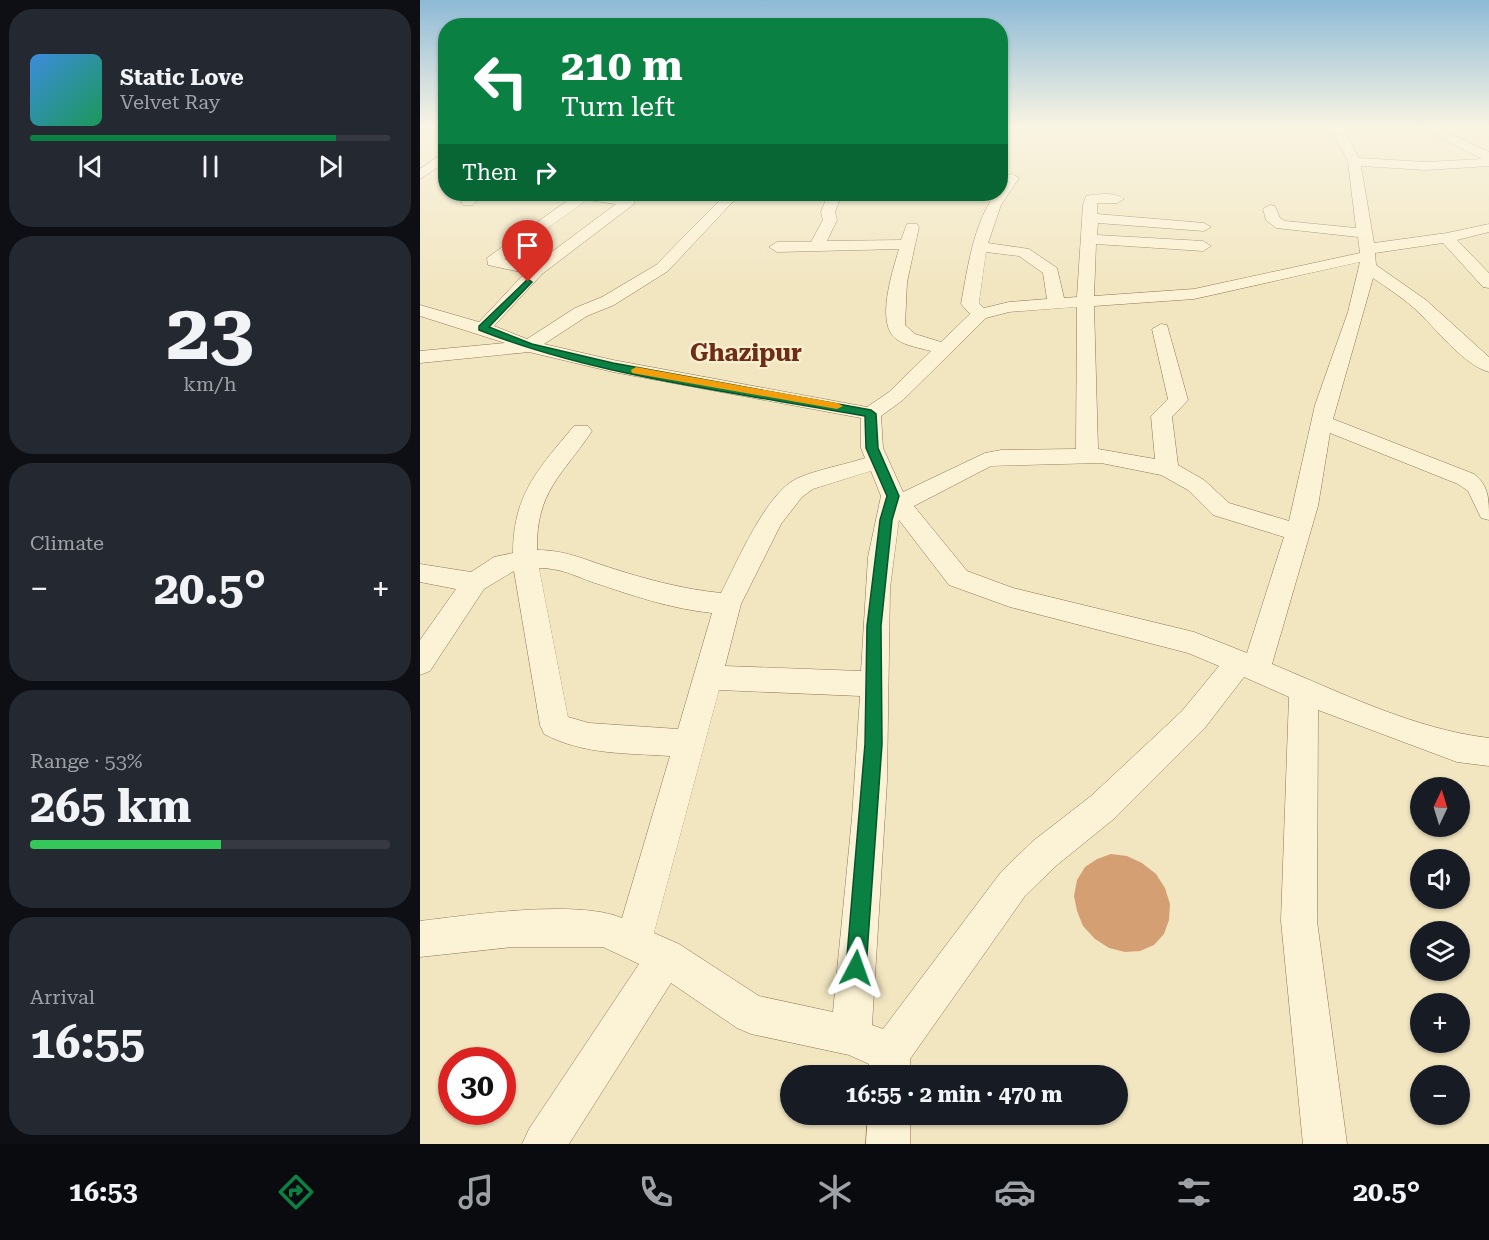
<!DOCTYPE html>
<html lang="en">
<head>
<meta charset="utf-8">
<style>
	body { margin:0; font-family:"Roboto Serif",serif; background:#242831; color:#f1f3f6; height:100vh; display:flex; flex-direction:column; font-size:22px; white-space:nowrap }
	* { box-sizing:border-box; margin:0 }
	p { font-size:20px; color:#9ea1a6 }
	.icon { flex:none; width:33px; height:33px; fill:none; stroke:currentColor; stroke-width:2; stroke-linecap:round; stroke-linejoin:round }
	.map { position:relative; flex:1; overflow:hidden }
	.drawer { display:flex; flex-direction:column; gap:9px; padding:9px; background:#0d0f14; width:420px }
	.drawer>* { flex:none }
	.guide { position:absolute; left:18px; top:18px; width:570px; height:183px; border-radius:24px; box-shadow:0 2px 4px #0004; background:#0b8043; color:#fff; overflow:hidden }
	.needle { width:39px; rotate:4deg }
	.fabs { position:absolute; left:990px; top:777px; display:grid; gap:12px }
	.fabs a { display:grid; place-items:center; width:60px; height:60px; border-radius:50%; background:#171b24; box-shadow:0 2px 4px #0004; font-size:30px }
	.speed { position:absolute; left:18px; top:1047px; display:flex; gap:12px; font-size:30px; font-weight:700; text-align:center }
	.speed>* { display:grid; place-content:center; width:78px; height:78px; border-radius:50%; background:#171b24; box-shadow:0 2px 4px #0004; line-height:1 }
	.speed .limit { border:9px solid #d22; background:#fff; color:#111 }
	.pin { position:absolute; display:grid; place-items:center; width:51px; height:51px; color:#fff; margin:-62px -26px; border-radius:50% 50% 50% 0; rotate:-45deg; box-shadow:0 0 6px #0007 }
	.pin .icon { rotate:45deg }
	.me { position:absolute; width:66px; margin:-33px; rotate:4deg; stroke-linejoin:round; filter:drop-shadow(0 0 4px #0008) }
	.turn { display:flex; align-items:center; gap:21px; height:126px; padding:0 24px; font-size:27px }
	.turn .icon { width:78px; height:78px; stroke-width:2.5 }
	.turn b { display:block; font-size:42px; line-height:51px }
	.then { display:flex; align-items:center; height:57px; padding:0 24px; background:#0003; gap:12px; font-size:22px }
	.big { font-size:45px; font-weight:700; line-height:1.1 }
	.drawer .widget { flex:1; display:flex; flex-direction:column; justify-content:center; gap:9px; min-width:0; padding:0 21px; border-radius:24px; background:#242831 }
	.drawer .dial { align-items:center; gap:0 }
	.dial b { font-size:78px; line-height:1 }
	.song { display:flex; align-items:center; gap:18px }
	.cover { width:72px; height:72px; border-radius:9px; background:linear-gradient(135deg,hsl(210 70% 55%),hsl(150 70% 35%)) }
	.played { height:6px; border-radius:3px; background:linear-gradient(90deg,#0b8043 85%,#363941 85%) }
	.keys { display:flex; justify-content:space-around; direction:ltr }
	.heat { display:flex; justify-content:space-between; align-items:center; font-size:33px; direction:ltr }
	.charge { height:9px; border-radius:4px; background:linear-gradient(90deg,#34c759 53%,#363941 0) }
	.trip { position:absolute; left:360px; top:1065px; width:348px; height:60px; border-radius:30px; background:#171b24; box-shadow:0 2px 4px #0004; font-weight:700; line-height:60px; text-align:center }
	.menu { display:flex; height:96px; justify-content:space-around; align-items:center; background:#090b0e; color:#9ea1a6 }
	.menu .icon { width:42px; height:42px }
	.menu .current { color:#0b8043 }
	.menu b { font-size:27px; color:#f1f3f6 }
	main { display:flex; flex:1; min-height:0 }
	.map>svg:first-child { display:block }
</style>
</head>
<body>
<main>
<section class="drawer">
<div class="widget">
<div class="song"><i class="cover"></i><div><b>Static Love</b><p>Velvet Ray</p></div></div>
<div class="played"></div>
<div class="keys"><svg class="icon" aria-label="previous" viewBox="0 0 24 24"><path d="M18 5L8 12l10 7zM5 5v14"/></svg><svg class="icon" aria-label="pause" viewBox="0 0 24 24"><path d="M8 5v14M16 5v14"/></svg><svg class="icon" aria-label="next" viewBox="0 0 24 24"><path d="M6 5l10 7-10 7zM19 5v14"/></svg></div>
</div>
<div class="widget dial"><b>23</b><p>km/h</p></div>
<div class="widget"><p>Climate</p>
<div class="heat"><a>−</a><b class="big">20.5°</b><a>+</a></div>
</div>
<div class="widget"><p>Range · 53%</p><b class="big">265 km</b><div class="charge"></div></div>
<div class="widget"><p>Arrival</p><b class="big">16:55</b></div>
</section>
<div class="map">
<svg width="1069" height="1144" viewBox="0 0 1069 1144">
	<rect width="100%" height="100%" fill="#f2e6c1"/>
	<path fill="#d4a073" d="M691,854L707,856L722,863L736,874L745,888L750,904L749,920L744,934L734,945L720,951L705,952L689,948L675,939L663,926L657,911L654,896L657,880L665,867L677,859Z"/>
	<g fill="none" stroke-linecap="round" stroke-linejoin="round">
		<defs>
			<path id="minor" d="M910,126H922L939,158L1006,162L1062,159L999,126H1014L1069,152V166L1006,170L941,166L954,243L1027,233L1069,224V232L1037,240L1069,273V288L1063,287L1023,243L955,253L956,265L1006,300L1069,357V372C1043,365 1015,327 995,309C982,297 967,288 953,278L913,419L1054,474C1069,486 1069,498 1069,520L1061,518L1048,491L1038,484L910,433L898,506L852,664C922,693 994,729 1069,738V766L1037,762L898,710L897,921L927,1144H883L861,921L869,697L824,677L784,729L695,818L637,865L605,896L490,1059V1076H449V1064L429,1055L331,1034L317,1028L251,983L149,1144H102L109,1129L219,964L183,947H93L0,957V921C50,915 158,899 202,918L250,756C206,753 164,755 124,734L120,725L94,571L64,589L10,671L0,675V640L36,589L0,582V564L51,572L74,557L93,553C93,495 118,469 154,426H168L172,431C142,476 116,491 117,550C145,550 163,559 188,567C225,579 262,589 301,593C317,563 346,492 378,478C399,469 424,465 445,458L441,448V418L193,372L109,352L0,363V351L85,343L0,316V305L59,322L105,273L68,265L67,258L151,198L144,194H182L214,198V204L122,274L74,326L107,339L155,308L182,297L236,265L306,194H320L248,271L194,305L167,316L124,344L193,360L447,407L469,392L511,351C500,348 486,346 476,339C455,323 473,270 479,249L357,252L349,247L357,242H391L403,220L401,212L408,194H422L415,212L417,220L407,241L481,240L487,224H497L499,227L487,282L485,325L495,334L521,342L550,314L541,304C548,266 553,226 575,194H580V185L587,175L592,174L599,178L581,205L568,243L609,249L637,268L644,298L657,297L663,205L666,196C677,194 696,192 704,199L697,203H677V214L784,223L791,227L784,231L678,223L677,235L783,241L791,246L783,251L676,244L674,296L774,289L940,253L938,237L856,228L846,220L843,209L850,205L855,206L860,218L865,221L936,228L928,162ZM167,200L196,204L113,266L84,259ZM566,252L599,256L623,273L627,299L589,302L564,308L559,303ZM940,262L928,312L895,405L869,521L809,503L784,480L758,465L752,417L768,400L747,325L741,324L732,329L748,399L731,416L735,459L678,449L674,306L774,299ZM657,307L656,449L581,450L565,453L483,492L463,448L461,416L483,400L566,318L589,312ZM681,463L741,475L768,490L793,515L864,537L827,653L774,632L593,588L547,571L494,506L571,466ZM451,471L461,496L448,557L441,671L305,666L321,604L361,524L382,497L393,489ZM479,520L529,585L590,607L768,653L799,666L762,711L671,796L613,841L581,872L463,1029L452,1025L467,781L470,588ZM119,568C140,568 153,575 172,582C211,595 251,609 292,613L258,729L169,723L148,717ZM299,690L440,696L432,818L413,1012L339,996L259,944L234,933Z
				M26,151V162L0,179V169Z
				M49,194H64L53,205H43L41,202Z
				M448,1114H490V1144H446Z"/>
		</defs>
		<use href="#minor" stroke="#8e7656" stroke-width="1"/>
		<use href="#minor" fill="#fcf2d5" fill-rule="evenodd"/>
	</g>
	<linearGradient id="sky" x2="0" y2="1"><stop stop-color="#8dbad6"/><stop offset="0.44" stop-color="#f9f4e3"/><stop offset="1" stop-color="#f9f4e3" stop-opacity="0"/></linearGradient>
	<rect width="1069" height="286" fill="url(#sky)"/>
	<path fill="#0b8043" stroke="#07532c" stroke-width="1.5" d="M108,279L112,282L111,283L69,327L112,344L193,363L451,410L456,414L458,448L479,496L472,520L461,626L462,744L446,968L443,975L436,978L429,975L426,968L445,744L447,626L460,520L467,496L446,448L445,416C320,393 178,377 59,330V326Z"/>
	<path fill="#f59e0b" d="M216,367L417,403L423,406L417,409L212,373L211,370Z"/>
	<g text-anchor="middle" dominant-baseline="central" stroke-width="4.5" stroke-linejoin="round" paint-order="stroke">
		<g font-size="24" font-weight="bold" fill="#6d2d17" stroke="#f9efd1">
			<text x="326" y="353">Ghazipur</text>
		</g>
	</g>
</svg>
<div class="fabs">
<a><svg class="needle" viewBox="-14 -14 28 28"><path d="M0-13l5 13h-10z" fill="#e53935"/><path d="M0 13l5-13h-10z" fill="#9ea1a6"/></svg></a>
<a><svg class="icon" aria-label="sound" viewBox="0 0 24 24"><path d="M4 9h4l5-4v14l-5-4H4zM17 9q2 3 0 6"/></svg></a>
<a><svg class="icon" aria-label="layers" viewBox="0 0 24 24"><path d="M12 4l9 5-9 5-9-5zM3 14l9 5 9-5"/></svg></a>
<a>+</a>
<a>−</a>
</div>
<div class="speed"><div class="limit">30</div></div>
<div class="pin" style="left:108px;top:282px;background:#d93025"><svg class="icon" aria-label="arrive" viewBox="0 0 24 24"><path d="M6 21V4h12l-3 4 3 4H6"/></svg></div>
<svg class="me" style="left:436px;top:968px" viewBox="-20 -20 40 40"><path d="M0-17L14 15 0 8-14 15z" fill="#0b8043" stroke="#fff" stroke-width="4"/></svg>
<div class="trip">16:55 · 2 min · 470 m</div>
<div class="guide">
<div class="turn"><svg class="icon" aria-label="left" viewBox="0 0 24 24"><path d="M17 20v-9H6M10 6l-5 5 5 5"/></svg><div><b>210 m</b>Turn left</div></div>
<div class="then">Then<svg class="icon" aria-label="right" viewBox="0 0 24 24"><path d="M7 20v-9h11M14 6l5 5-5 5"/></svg></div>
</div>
</div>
</main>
<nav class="menu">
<b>16:53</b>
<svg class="icon current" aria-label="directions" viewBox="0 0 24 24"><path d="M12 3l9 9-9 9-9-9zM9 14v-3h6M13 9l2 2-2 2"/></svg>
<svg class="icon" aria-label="music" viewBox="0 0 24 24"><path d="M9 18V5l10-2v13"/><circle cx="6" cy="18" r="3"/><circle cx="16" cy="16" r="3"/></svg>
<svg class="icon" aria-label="phone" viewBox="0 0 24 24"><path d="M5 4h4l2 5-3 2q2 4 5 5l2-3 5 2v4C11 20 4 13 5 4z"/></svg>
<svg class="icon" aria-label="climate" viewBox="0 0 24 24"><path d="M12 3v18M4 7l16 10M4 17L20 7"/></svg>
<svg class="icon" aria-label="car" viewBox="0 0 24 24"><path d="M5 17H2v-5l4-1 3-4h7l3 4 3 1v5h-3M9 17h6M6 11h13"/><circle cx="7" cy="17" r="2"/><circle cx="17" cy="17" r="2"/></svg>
<svg class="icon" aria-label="filters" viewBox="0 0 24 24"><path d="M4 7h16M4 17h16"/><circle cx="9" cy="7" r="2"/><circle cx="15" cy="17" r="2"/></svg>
<b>20.5°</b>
</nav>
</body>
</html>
